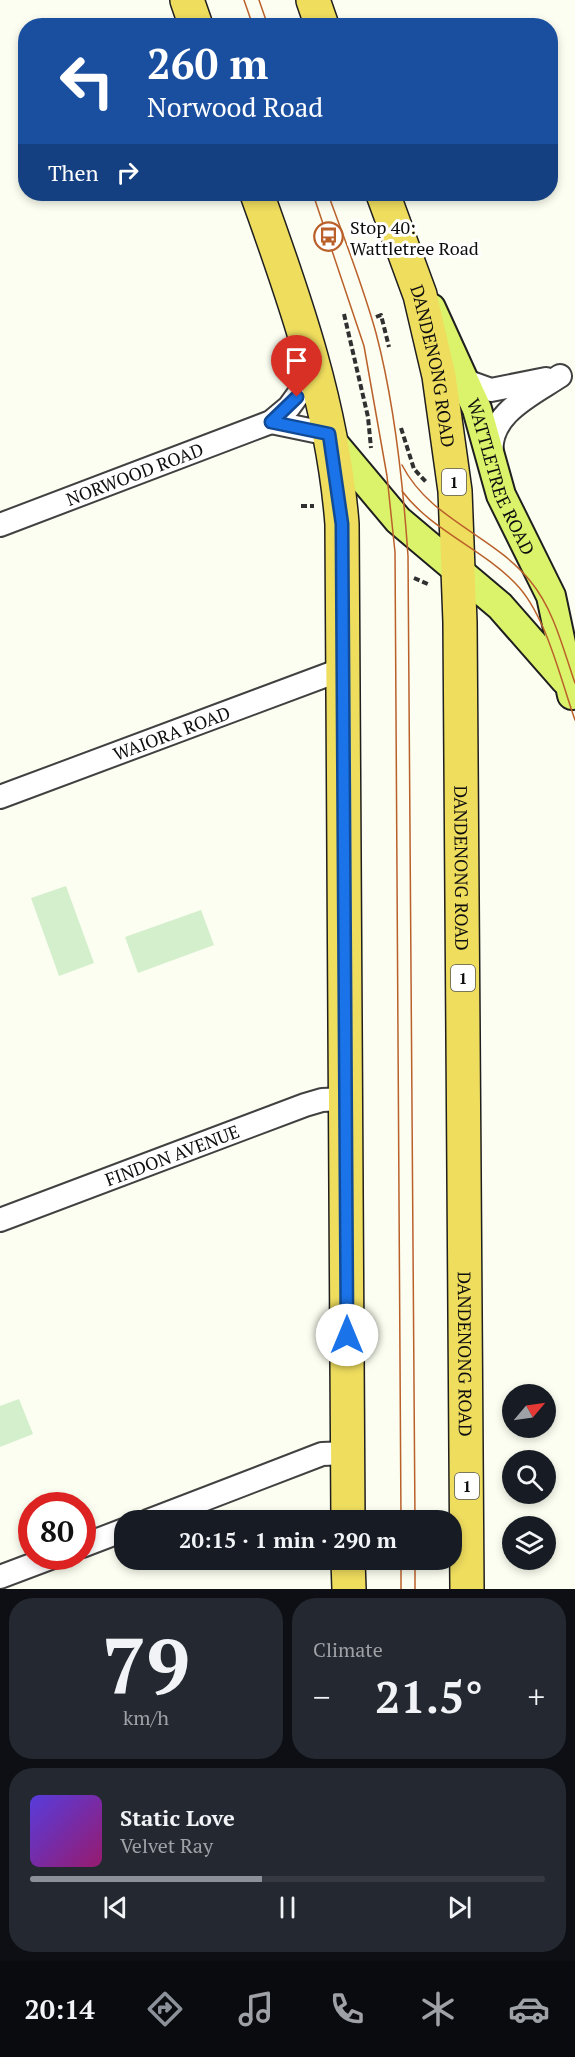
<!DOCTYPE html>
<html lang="en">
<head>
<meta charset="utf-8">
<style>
	body { margin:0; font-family:"PT Serif",serif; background:#242831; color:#f1f3f6; height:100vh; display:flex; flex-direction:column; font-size:22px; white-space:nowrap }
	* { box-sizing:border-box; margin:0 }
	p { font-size:20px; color:#9ea1a6 }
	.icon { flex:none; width:33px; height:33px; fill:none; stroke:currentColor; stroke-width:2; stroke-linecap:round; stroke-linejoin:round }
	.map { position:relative; height:1589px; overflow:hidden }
	.sheet { display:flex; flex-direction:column; gap:9px; padding:9px; background:#0d0f14; flex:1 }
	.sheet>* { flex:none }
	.top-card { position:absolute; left:18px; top:18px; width:540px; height:183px; border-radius:24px; box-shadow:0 3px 9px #0003; background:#1a4fa0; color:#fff; overflow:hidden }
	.needle { width:39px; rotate:61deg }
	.tools { position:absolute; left:502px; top:1384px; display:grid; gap:12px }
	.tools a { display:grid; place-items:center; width:54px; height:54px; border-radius:50%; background:#171b24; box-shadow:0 3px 9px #0003; font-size:30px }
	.speed { position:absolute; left:18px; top:1492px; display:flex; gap:12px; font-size:30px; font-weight:700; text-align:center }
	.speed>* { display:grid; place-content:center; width:78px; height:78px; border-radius:50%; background:#171b24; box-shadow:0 3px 9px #0003; line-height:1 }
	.speed .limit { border:9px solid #d22; background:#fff; color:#111 }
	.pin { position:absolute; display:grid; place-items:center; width:51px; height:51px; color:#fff; margin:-62px -26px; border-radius:50% 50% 50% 0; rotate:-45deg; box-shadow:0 0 6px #0007 }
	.pin .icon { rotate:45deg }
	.me { position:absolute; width:66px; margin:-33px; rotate:0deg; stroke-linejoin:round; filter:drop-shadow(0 0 4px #0008) }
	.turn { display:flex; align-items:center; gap:21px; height:126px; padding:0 30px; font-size:27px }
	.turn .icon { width:78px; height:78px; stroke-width:2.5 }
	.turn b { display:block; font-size:42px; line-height:51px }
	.then { display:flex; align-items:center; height:57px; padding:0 30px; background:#0003; gap:12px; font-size:22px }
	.big { font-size:45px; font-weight:600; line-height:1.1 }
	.sheet .card { flex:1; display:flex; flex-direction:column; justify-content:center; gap:9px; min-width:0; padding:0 21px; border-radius:24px; background:#242831 }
	.sheet .dial { align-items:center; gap:0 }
	.dial b { font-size:78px; line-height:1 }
	.song { display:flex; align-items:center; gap:18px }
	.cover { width:72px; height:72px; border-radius:9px; background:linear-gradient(135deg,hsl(250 70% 55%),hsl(320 70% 35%)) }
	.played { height:6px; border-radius:3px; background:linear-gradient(90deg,#8c9099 45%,#363941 45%) }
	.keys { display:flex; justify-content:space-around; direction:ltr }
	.heat { display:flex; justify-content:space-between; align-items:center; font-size:33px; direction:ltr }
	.sheet .tiles { flex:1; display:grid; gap:9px; grid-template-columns:1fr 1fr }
	.card:last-child { grid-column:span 2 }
	.trip { position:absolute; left:114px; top:1510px; width:348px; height:60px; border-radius:24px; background:#171b24; box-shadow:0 3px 9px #0003; font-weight:600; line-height:60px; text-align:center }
	.tabs { display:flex; height:96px; justify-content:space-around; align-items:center; background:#090b0e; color:#9ea1a6 }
	.tabs .icon { width:42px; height:42px }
	.tabs .active { color:#8c9099 }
	.tabs b { font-size:27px; color:#f1f3f6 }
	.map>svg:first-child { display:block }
</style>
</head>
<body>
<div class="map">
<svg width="575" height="1589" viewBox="0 0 575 1589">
	<rect width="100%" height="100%" fill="#fbfef0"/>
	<path fill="#d4efcc" d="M66,886L94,963L59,976L31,898Z
		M201,910L214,945L138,973L125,937Z
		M19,1399L33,1434L0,1447V1406Z"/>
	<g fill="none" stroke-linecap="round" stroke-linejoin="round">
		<defs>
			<g id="minor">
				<path d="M466,381L491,390L546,379"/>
				<path d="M271,422L329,434"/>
				<path d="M492,456C486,415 531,395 560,376"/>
				<path id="s1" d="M0,525L271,422L289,407L316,370"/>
				<path id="s2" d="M0,797L343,669"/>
				<path id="s3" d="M0,1220L305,1105L322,1100L346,1099"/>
				<path d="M148,1521L322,1454L348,1453"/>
				<path d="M82,1546L124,1530"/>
				<path d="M0,1577L53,1557"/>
			</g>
			<g id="major">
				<path id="s4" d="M431,308L477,409L501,495L551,596L572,695"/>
				<path d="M330,439L398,520L500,606L565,680"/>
			</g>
			<g id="highway">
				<path d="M187,0L196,26"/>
				<path d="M313,0L322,26"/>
				<path d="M257,194C296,302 333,408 342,524L348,1521"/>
				<path id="s5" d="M383,194L420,295L439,376L455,491L460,622L467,1589"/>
				<path d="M348,1560L349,1589"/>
			</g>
		</defs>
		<use href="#minor" stroke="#414141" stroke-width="26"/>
		<use href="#major" stroke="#1f1f1f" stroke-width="32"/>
		<use href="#highway" stroke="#1f1f1f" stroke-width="36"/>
		<path stroke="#303030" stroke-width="4" stroke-dasharray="6 3" stroke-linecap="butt" d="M344,314L368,417L371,448
			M376,317L381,315L389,347
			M401,428L414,469L427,483
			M301,506H314
			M414,578L430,585"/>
		<use href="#minor" stroke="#fff" stroke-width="22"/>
		<use href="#major" stroke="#dbf36b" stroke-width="28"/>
		<use href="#highway" stroke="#efdd5e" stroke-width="33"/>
		<path stroke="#ba602b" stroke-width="1.5" d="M244,0L253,26
			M259,0L268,26
			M313,194L364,346L387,476L395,552L401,1521
			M328,194C345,240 363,286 376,333C395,405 403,482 408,556L415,1521
			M402,465C430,520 494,535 531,582C554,610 563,649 575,683
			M402,491C431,530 481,548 515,583C546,614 560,678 575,720
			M401,1560V1589
			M415,1560V1589"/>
	</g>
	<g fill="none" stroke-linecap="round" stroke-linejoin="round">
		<defs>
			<path id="route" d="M297,397L271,422L329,434L342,524L347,1335"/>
		</defs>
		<use href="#route" stroke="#114b97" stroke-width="15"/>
		<use href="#route" stroke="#1a73e8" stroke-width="10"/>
	</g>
	<defs>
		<symbol id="bus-ring" viewBox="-11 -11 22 22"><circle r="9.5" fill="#fff" stroke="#ba602b" stroke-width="1.5"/><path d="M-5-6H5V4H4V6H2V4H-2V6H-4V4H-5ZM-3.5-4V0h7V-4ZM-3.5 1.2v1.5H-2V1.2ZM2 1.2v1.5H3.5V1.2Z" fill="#ba602b"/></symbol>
	</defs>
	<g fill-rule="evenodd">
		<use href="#bus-ring" x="312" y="220" width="33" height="33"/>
	</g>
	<g text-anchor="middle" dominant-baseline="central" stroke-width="6" stroke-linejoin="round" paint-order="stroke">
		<g fill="#fff" stroke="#565656" stroke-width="1.5">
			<rect x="442" y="469" width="24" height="26" rx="4.5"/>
			<rect x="451" y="965" width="24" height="26" rx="4.5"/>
			<rect x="455" y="1473" width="24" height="26" rx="4.5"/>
		</g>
		<g font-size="16" font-weight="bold" fill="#0e0e0e">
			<text x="454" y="482">1</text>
			<text x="463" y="978">1</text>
			<text x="467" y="1486">1</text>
		</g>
		<g font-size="18" fill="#0e0e0e" stroke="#fff" text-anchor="start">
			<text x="350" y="227">Stop 40:<tspan x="350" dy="21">Wattletree Road</tspan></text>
		</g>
		<g font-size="18" fill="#0e0e0e" stroke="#fff">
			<text stroke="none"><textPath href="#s5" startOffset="180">DANDENONG ROAD</textPath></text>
			<text stroke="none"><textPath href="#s1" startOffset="144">NORWOOD ROAD</textPath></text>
			<text stroke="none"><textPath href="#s4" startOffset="183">WATTLETREE ROAD</textPath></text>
			<text stroke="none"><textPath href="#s2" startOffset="183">WAIORA ROAD</textPath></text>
			<text stroke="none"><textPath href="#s5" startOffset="684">DANDENONG ROAD</textPath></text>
			<text stroke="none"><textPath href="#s3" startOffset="184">FINDON AVENUE</textPath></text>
			<text stroke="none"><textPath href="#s5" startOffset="1170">DANDENONG ROAD</textPath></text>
		</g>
	</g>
</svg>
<div class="tools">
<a><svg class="needle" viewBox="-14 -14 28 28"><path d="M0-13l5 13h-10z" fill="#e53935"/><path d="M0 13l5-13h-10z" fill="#9ea1a6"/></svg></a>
<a><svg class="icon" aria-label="search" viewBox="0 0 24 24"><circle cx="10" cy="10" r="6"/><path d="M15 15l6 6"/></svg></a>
<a><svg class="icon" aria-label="layers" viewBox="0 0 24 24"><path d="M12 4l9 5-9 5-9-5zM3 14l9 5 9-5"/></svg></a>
</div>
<div class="speed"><div class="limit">80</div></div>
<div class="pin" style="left:297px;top:397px;background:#d93025"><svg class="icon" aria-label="arrive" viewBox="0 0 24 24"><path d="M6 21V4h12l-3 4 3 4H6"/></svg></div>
<svg class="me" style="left:347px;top:1335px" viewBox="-20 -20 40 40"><circle r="19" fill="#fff"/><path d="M0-13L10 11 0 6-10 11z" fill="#1a73e8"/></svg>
<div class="trip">20:15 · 1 min · 290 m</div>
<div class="top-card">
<div class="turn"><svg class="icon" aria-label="left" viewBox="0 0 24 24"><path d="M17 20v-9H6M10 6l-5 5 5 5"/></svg><div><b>260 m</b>Norwood Road</div></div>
<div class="then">Then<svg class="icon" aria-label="right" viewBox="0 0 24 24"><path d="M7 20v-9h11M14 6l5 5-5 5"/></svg></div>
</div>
</div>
<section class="sheet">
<div class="tiles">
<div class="card dial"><b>79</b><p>km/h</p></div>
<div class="card"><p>Climate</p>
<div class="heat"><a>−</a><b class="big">21.5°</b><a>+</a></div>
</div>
<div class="card">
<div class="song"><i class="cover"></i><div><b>Static Love</b><p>Velvet Ray</p></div></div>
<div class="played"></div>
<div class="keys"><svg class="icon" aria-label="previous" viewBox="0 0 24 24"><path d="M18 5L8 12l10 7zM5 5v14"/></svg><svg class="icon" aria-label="pause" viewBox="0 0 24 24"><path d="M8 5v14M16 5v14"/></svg><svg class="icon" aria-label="next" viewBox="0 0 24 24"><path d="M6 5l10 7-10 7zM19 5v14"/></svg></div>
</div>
</div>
</section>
<nav class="tabs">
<b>20:14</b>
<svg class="icon active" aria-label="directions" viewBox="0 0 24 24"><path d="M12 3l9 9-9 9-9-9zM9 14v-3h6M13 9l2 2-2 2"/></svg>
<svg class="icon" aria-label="music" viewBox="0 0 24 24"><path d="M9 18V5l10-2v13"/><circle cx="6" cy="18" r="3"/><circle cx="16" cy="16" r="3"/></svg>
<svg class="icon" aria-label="phone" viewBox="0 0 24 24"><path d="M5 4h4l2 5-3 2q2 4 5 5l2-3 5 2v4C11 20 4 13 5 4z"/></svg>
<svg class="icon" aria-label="climate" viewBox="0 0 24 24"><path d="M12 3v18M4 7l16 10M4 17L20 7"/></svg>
<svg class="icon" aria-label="car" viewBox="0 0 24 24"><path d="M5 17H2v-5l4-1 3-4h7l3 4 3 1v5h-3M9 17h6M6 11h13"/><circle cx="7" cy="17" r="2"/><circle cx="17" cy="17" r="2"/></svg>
</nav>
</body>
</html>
